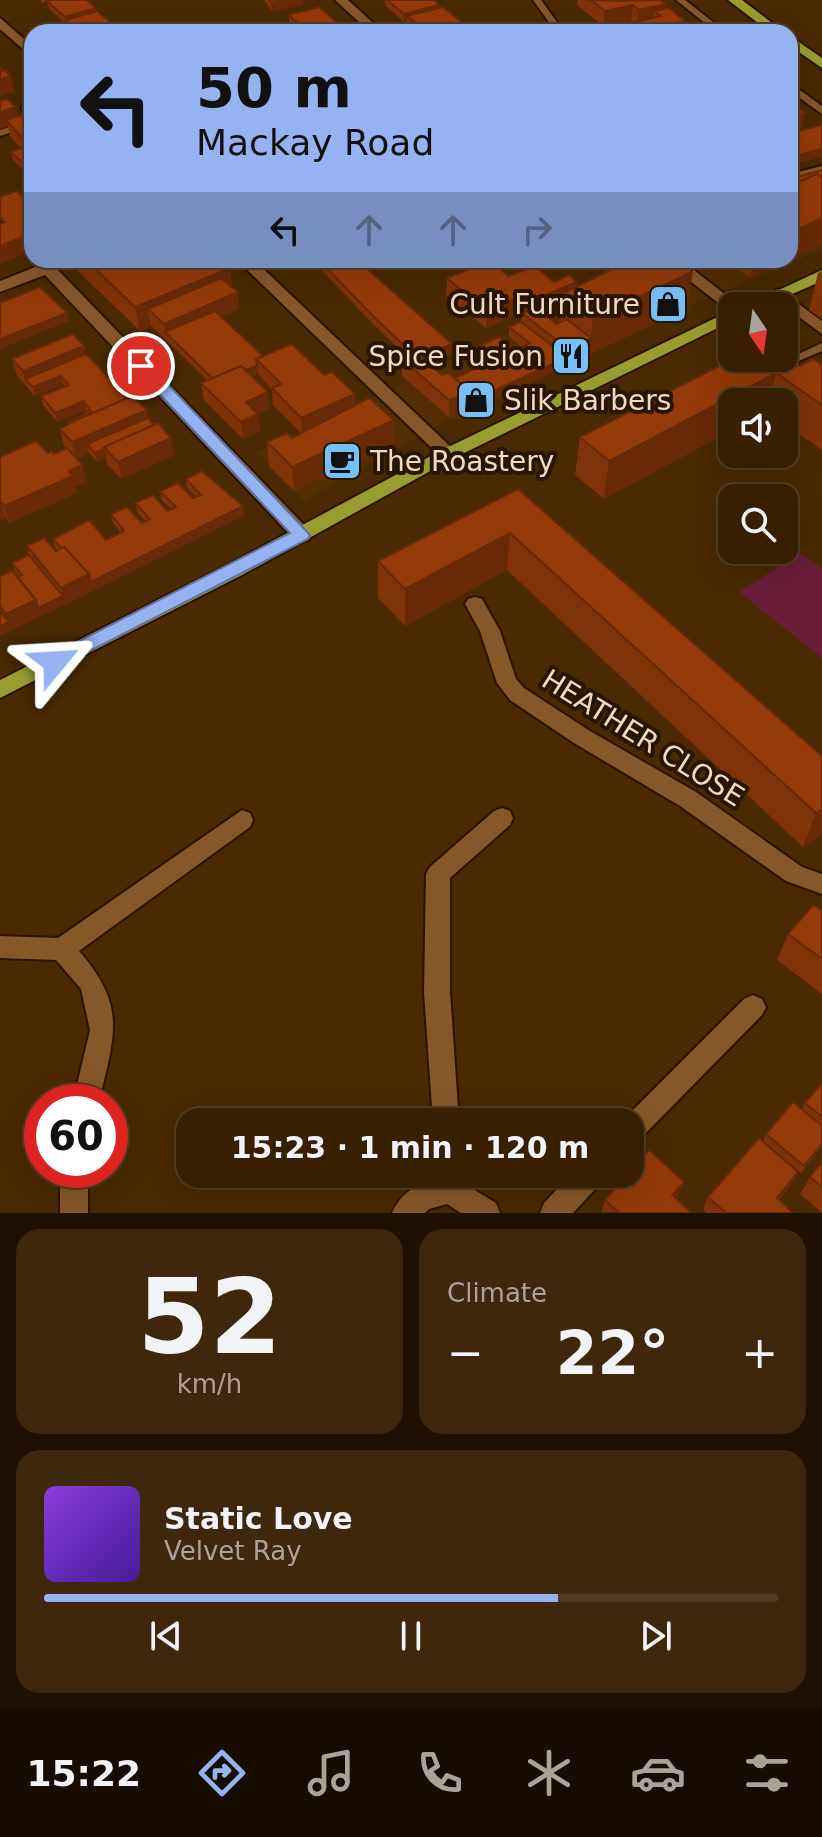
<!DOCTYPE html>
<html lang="en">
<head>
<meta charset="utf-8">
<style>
	body { margin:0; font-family:"DejaVu Sans",sans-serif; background:#3f270c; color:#f1f3f6; height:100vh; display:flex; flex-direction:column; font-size:30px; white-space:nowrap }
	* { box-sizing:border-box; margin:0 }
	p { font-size:26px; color:#aba299 }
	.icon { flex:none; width:44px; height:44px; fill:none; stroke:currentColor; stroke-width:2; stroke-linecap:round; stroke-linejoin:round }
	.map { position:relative; height:1213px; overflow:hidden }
	.side { display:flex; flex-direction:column; gap:16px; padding:16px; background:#1f1101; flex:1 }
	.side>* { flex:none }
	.hud { position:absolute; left:24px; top:24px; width:774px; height:244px; border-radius:24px; box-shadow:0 8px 32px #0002,0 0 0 2px #523d24; background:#95b2f1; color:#111; overflow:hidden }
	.needle { width:52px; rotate:167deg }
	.controls { position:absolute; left:718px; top:292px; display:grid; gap:16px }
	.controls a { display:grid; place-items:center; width:80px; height:80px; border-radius:16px; background:#381f02; box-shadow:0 8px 32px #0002,0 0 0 2px #523d24; font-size:40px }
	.speed { position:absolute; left:24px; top:1084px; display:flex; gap:16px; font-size:40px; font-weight:700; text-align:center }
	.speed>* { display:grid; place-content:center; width:104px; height:104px; border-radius:50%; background:#381f02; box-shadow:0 8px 32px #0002,0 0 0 2px #523d24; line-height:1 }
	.speed .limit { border:12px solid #d22; background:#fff; color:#111 }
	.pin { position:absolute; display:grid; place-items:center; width:68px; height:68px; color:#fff; margin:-34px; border:4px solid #fff; border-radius:50%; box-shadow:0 2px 8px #0007 }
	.me { position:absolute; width:88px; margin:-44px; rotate:63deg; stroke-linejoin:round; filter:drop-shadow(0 0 6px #0008) }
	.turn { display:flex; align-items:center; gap:28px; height:168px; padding:0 40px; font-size:36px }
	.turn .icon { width:104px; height:104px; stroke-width:2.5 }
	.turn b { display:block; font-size:56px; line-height:68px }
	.lanes { display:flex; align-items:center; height:76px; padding:0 40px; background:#0003; justify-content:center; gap:40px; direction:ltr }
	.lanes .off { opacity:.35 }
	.big { font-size:60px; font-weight:700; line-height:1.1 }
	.side .tile { flex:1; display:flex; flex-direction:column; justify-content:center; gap:12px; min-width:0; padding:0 28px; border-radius:24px; background:#3f270c }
	.side .dial { align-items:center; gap:0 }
	.dial b { font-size:104px; line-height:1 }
	.song { display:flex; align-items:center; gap:24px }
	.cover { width:96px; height:96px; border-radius:12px; background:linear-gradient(135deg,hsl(270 70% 55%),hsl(260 70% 35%)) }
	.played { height:8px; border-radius:4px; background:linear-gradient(90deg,#95b2f1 70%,#523d24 70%) }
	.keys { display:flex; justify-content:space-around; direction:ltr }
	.heat { display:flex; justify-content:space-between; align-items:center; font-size:44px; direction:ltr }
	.side .tiles { flex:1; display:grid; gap:16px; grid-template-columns:1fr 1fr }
	.tile:last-child { grid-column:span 2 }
	.trip { position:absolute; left:176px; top:1108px; width:468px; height:80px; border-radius:24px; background:#381f02; box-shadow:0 8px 32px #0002,0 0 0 2px #523d24; font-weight:700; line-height:80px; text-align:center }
	.tabs { display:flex; height:128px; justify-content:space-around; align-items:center; background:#160c01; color:#aba299 }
	.tabs .icon { width:56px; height:56px }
	.tabs .on { color:#95b2f1 }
	.tabs b { font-size:36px; color:#f1f3f6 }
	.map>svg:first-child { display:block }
</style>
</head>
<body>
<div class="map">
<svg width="822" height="1213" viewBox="0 0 822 1213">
	<rect width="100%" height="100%" fill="#4a2903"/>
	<path fill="#542e01" d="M790,209H822V249L684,308L459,420L449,419L304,501L256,452L666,260H790Z"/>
	<path fill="#681d38" d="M800,553L822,569V658L739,592Z"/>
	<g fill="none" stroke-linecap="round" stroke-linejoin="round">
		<defs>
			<path id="service" d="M533,0H541L564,32H556Z
				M676,0H685L726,32H716Z
				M790,83L822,106V114L790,91Z
				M32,98L31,126L0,136V130L24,122L26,114L21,108Z
				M822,166V172L790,180V174Z
				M822,343V351L794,363L801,369L799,372H791L779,363Z"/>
			<path id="minor" d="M335,0H348L383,32H370Z
				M0,18L32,46V57L0,29Z
				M53,260H75L57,269L309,530L312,535L309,540H295L45,275L0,292V281Z
				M237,260H254L454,450L457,454L454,458H442Z
				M663,260H681L740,306H732V311L726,309Z
				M778,289L822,321V334L772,297L770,294Z
				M475,597L482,599L500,631L516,679L524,688L590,731L696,792L802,867L822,874V894L786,881L680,806L574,743L510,700L497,683L480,631L465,604L468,599Z
				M502,808L510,811L513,818L510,825L450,878V992L459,1122H433L424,992L426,874L430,867L494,811Z
				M242,810L250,813L253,820L250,827L79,951C128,1007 114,1036 99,1102H73L90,1030L81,989L56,960L0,958V936L58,938Z
				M753,995L762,999L766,1007L762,1015L639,1140L630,1144V1122H621L744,999Z
				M60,1170H88V1213H60Z
				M571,1174H604L600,1184L573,1213H540L544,1203Z
				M450,1175L496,1203L500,1213H461L447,1204L429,1209L425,1213H392C403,1187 425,1182 450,1175Z"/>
			<path id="primary" d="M728,0H742L784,32H770Z
				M790,36L822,58V68L790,46Z
				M822,270V281L765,306H744Z
				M732,310V321L454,458L242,575L0,698V680L228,565L442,450Z"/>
		</defs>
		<use href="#service" stroke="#2a1300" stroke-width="4"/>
		<use href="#minor" stroke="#2a1300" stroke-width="4"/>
		<use href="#primary" stroke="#2a1300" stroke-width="4"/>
		<use href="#service" fill="#865729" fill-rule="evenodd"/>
		<use href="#minor" fill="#865729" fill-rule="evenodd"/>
		<use href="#primary" fill="#999c2e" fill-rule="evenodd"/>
	</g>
	<path fill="#803208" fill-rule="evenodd" d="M40,0H86L117,31L122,32H72L68,28L67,25L49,9L47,1L42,3Z
		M264,0H303V5L272,11Z
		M385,0H434L439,7L463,23V26L475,32H417L407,23V21L404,22L386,6Z
		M578,0L645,1L666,4L665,8L683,32H628V30L634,29V23L631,20L603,26L577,5Z
		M289,15L343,28V32H300L289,22Z
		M1,100L16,107L18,116L32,112V178L13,160L11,152L20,148L10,136L8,126L0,129Z
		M75,260H166L170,264L230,268L232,287L239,309L221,317L263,356L356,405L394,444L294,491L269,466L267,442L292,438L301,433L273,405L272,390L258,374L253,377L270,408L258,414L260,431L243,439L204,400L201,383L207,380L151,326L140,331L77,270Z
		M312,260H357L452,353L428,364L442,375L455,378L485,364L476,356V347L516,350L522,347L509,336V327L521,322L522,313L529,310L486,328L446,295L447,278L509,276L554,282H577V287L607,272L594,260H691L694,266L687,303L683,310L472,410L449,417L402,376V359L407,357L372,323ZM561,305L559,322L557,324L542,313Z
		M726,260H787L750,277Z
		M822,271V319L809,310L818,273Z
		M84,346L86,354L128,398L154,425L171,438L174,455L122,479L107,464L106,458L97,462L89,453L77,459L87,482L75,487L77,493L9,523L6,518L0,520V457L48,453L54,454L66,448L64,446L60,429L69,424V421L88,413L86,410L57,422L43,405L41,396L65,386L63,384L35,396L17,376L12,359Z
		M763,361L800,366L822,365V450L784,423V402H732V430L604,499L575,475L580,437Z
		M186,479L245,515L93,591L0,636V574L1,576L19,577L15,572L12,563L29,555L27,546L56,551L58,550L55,548L53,539L106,540L121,533L113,523L111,514L142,523L145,521L137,512L135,503L167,511L171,509L162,500L160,491L193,498L196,497L187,488Z
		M518,489L822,756V834L803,847L507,570L405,626L378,598V561Z
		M822,911V994L777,960L788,934Z
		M822,1083V1146L801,1173L763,1141L766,1134L802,1110L805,1103Z
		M822,1162V1213L800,1194L810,1177Z
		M791,1185L779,1200L793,1213H707L703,1209L708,1197Z
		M679,1194L675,1198L692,1213L601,1212L605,1200Z"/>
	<path fill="#682906" d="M289,0H303V5L272,11L271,3Z
		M666,4L663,20L654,11L653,22L637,25L639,10Z
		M439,5V13L407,16V21L404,22V14Z
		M633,5L631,20L603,26L605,11Z
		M96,8L97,16L66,20L67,25L65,17Z
		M685,21L683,32H658V26Z
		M463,23V31L458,32H429Z
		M116,27L117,32H100Z
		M0,67H2L5,78L11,76L15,92L0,96Z
		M0,97L3,111L16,107L19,123L6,120L8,126L0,129Z
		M805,113L801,129L790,131V116Z
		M32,135V153L26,155L23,139Z
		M822,149V157L790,165V157Z
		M822,218V244L790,259V233Z
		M32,233V251L0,264V246Z
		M754,260H787L750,277Z
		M694,266L687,303L683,310L589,355L593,318Z
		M230,268L232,291L148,309L151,326L140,331L135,307Z
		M577,282L575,299L562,294L561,305L535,316L536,299Z
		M238,292L239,309L172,338L165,332L164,324Z
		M530,293L529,310L486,328V311Z
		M67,313L69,321L0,349V339Z
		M591,338L589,355L566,366L568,349Z
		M452,344V353L418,368V359Z
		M84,346L88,363L25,379L27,388L23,371Z
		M567,357L566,366L472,410L449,417V400Z
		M257,366L258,374L218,392L217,383Z
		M776,373L769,402H732V430L604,499L609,461Z
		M61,376L63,384L35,396L33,387Z
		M268,392L270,408L247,419L246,402Z
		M355,394L356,411L302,435L301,418Z
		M84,401L86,410L57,422L55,413Z
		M147,410L150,427L87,444L89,453L76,459L72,442Z
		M258,414L260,431L243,439L241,422Z
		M394,420V444L294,491L292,467Z
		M171,438L174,455L122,479L118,462Z
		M104,449L106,458L97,462L95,453Z
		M83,465L87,482L75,487L77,493L9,523L4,506L69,471Z
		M0,501L6,518L0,520Z
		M243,506L245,515L93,591L91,582Z
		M510,533L507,570L405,626V589Z
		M89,574L93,591L0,636V626L9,622L6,614L36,600L63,596L61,588Z
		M822,809V834L803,847L816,813Z
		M798,1172L791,1185L770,1210L777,1198Z
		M684,1182L679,1194L667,1207L672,1195Z"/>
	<path fill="#953a09" stroke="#682906" stroke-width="2" d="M52,0H86L96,8L65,17L47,1Z
		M269,0H289L271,3Z
		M387,0H434L439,5L404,14Z
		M591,0L614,1L660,0L666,4L639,10L633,5L605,11Z
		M319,7L343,28L329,32H308L289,15Z
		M443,7L463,23L427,32L407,16Z
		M669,8L685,21L658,26L665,32H630L628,30L642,28L635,22L661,16L654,11Z
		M97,11L116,27L100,32H80L66,20Z
		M465,25L475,32H439Z
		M5,70L11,76L0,79V72Z
		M7,99L16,107L0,112V101Z
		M790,101L805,113L790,116Z
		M32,112V135L23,139L6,120Z
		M822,125V149L790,157V133Z
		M32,144V172L11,152Z
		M822,170V178L817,174L792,185L790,184V179Z
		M817,174L822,178V218L790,233V186Z
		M17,191L32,207V233L0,246V224L5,222L0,217V197Z
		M86,260H166L170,264L180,260H220L230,268L135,307Z
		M319,260H357L452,344L421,358L415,353L413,354L372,315Z
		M604,260H630L614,268Z
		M630,260H691L694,266L690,273L593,318L562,294Z
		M490,261L509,276L535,266L554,282L569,275L577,282L536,299L530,293L486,311L447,278Z
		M221,278L238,292L164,324L148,309Z
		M40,287L67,313L0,339V303Z
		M536,308L557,324L566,319L591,338L568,349L522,313Z
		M215,311L263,356L256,359L257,366L246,370L241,366L212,378L165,332Z
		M521,322L567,357L472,401V393L455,378L492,361L476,347L488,342L499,337L516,350L530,343L509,327Z
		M73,334L84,346L23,371L12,359Z
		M292,344L324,375L332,372L355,394L301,418L272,388L281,384L256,359Z
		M415,353L442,375L448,373L472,393L449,400L402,359Z
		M86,354L128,398L70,423L69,421L91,411L84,401L55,413L41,396L69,385L61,376L33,387L25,379Z
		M784,355L800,366L813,359L822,365V405L776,373L609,461L580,437L735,358H758L763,361L768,358H784Z
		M241,366L268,392L246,402L258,414L241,422L201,383Z
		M132,396L147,410L72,442L60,429L74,421Z
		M369,398L394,420L292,467L267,442L287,433L292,438Z
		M148,418L154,425L104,447L105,448L95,453L87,444Z
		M158,423L171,438L118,462L104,447Z
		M36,441L48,453L52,451L54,454L67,448L83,465L69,471L73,476L4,506L0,501V457Z
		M202,471L243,506L91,582L89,574L64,547L61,548L53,539L89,520L106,540L124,531L111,514L127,507L142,523L150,519L135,503L153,495L167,511L171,509L176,507L160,491L178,483L193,498L201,495L186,479Z
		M518,489L822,756V809L816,813L510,533L405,589L378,561Z
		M44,538L56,551L64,547L89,574L61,588L27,546Z
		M29,555L63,596L38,608L36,600L18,577L22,575L12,563Z
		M12,571L36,600L6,614L0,606V574L1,576Z
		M0,611L9,622L0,626Z
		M813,905L822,911V959L788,934Z
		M822,1083V1117L805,1103Z
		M793,1102L822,1126V1144L804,1166L766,1134Z
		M759,1138L798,1172L777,1198L793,1213H726L708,1197Z
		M649,1150L684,1182L672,1195L692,1213H619L605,1200L628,1174H630V1171Z
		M822,1162V1187L810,1177Z"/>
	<path fill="#95b2f1" stroke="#61749d" stroke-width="2" d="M141,361L147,362L310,535L308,539L55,669L48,667L46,662L48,657L290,533L136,369V362Z"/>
	<defs>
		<symbol id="shop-square" viewBox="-11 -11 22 22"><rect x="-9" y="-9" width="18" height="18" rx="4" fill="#77c0f7" stroke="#281503"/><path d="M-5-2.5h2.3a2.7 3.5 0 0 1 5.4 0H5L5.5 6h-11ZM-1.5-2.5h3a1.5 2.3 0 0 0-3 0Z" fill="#111"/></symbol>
		<symbol id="restaurant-square" viewBox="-11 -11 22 22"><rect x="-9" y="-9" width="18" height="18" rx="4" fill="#77c0f7" stroke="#281503"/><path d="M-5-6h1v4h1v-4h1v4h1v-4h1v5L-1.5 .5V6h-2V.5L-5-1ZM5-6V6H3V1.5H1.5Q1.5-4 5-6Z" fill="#111"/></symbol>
		<symbol id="cafe-square" viewBox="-11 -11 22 22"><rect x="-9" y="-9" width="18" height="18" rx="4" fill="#77c0f7" stroke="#281503"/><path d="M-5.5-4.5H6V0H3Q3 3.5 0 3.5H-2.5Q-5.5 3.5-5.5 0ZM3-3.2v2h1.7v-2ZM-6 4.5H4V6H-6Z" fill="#111"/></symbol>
	</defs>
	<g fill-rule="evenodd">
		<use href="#shop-square" x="646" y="282" width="44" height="44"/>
		<use href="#restaurant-square" x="549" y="334" width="44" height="44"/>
		<use href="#shop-square" x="454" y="378" width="44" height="44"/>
		<use href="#cafe-square" x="320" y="439" width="44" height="44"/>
	</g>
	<g text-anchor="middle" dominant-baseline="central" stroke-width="8" stroke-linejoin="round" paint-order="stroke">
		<g font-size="28" fill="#f4d9c2" stroke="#281503" text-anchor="end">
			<text x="640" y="304">Cult Furniture</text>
			<text x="543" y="356">Spice Fusion</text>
			<text x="504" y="400" text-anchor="start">Slik Barbers</text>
			<text x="370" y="461" text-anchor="start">The Roastery</text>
		</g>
		<g font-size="28" fill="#f4d9c2" stroke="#281503">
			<text transform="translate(643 738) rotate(32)">HEATHER CLOSE</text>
		</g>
	</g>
</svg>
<div class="controls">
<a><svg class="needle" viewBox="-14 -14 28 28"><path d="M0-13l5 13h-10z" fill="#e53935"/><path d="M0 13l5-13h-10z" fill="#aba299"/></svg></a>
<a><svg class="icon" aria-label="sound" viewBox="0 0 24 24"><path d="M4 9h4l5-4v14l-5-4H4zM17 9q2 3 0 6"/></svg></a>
<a><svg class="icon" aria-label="search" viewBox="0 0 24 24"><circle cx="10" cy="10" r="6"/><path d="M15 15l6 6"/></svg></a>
</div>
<div class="speed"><div class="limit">60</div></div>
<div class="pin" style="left:141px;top:366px;background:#d93025"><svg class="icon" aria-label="arrive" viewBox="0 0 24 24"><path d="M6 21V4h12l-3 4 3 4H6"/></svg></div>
<svg class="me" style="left:55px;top:662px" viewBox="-20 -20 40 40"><path d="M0-17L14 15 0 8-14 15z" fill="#95b2f1" stroke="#fff" stroke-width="4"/></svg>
<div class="trip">15:23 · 1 min · 120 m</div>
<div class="hud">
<div class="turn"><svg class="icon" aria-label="left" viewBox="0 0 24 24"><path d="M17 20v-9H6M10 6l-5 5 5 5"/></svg><div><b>50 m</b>Mackay Road</div></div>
<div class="lanes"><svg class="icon" aria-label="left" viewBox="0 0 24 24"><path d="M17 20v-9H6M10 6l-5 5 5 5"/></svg><svg class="icon off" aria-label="ahead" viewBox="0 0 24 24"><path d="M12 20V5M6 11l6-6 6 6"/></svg><svg class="icon off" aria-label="ahead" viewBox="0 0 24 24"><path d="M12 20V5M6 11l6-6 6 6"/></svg><svg class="icon off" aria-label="right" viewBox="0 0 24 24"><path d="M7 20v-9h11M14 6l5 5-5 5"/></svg></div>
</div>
</div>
<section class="side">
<div class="tiles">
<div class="tile dial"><b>52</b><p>km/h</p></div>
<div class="tile"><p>Climate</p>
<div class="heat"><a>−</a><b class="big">22°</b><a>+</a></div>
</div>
<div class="tile">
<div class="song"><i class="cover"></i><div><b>Static Love</b><p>Velvet Ray</p></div></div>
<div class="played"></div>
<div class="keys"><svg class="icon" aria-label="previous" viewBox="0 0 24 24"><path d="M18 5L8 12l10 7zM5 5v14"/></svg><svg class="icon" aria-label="pause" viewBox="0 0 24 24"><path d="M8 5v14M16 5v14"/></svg><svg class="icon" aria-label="next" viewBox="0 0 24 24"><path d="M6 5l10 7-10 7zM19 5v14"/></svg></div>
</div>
</div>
</section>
<nav class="tabs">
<b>15:22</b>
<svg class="icon on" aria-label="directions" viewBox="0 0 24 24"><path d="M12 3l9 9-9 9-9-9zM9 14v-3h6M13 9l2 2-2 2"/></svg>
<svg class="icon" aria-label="music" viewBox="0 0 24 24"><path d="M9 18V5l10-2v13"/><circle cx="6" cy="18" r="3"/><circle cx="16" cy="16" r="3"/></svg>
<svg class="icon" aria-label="phone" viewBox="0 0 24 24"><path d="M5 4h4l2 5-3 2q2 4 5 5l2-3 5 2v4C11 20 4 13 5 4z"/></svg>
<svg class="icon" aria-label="climate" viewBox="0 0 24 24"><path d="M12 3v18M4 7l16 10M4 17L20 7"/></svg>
<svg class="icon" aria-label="car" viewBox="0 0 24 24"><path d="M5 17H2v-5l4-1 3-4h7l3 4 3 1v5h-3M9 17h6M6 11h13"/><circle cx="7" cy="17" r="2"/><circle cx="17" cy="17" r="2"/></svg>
<svg class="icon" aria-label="filters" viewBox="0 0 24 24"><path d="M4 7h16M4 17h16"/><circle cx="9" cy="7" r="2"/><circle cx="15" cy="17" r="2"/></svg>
</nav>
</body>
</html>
